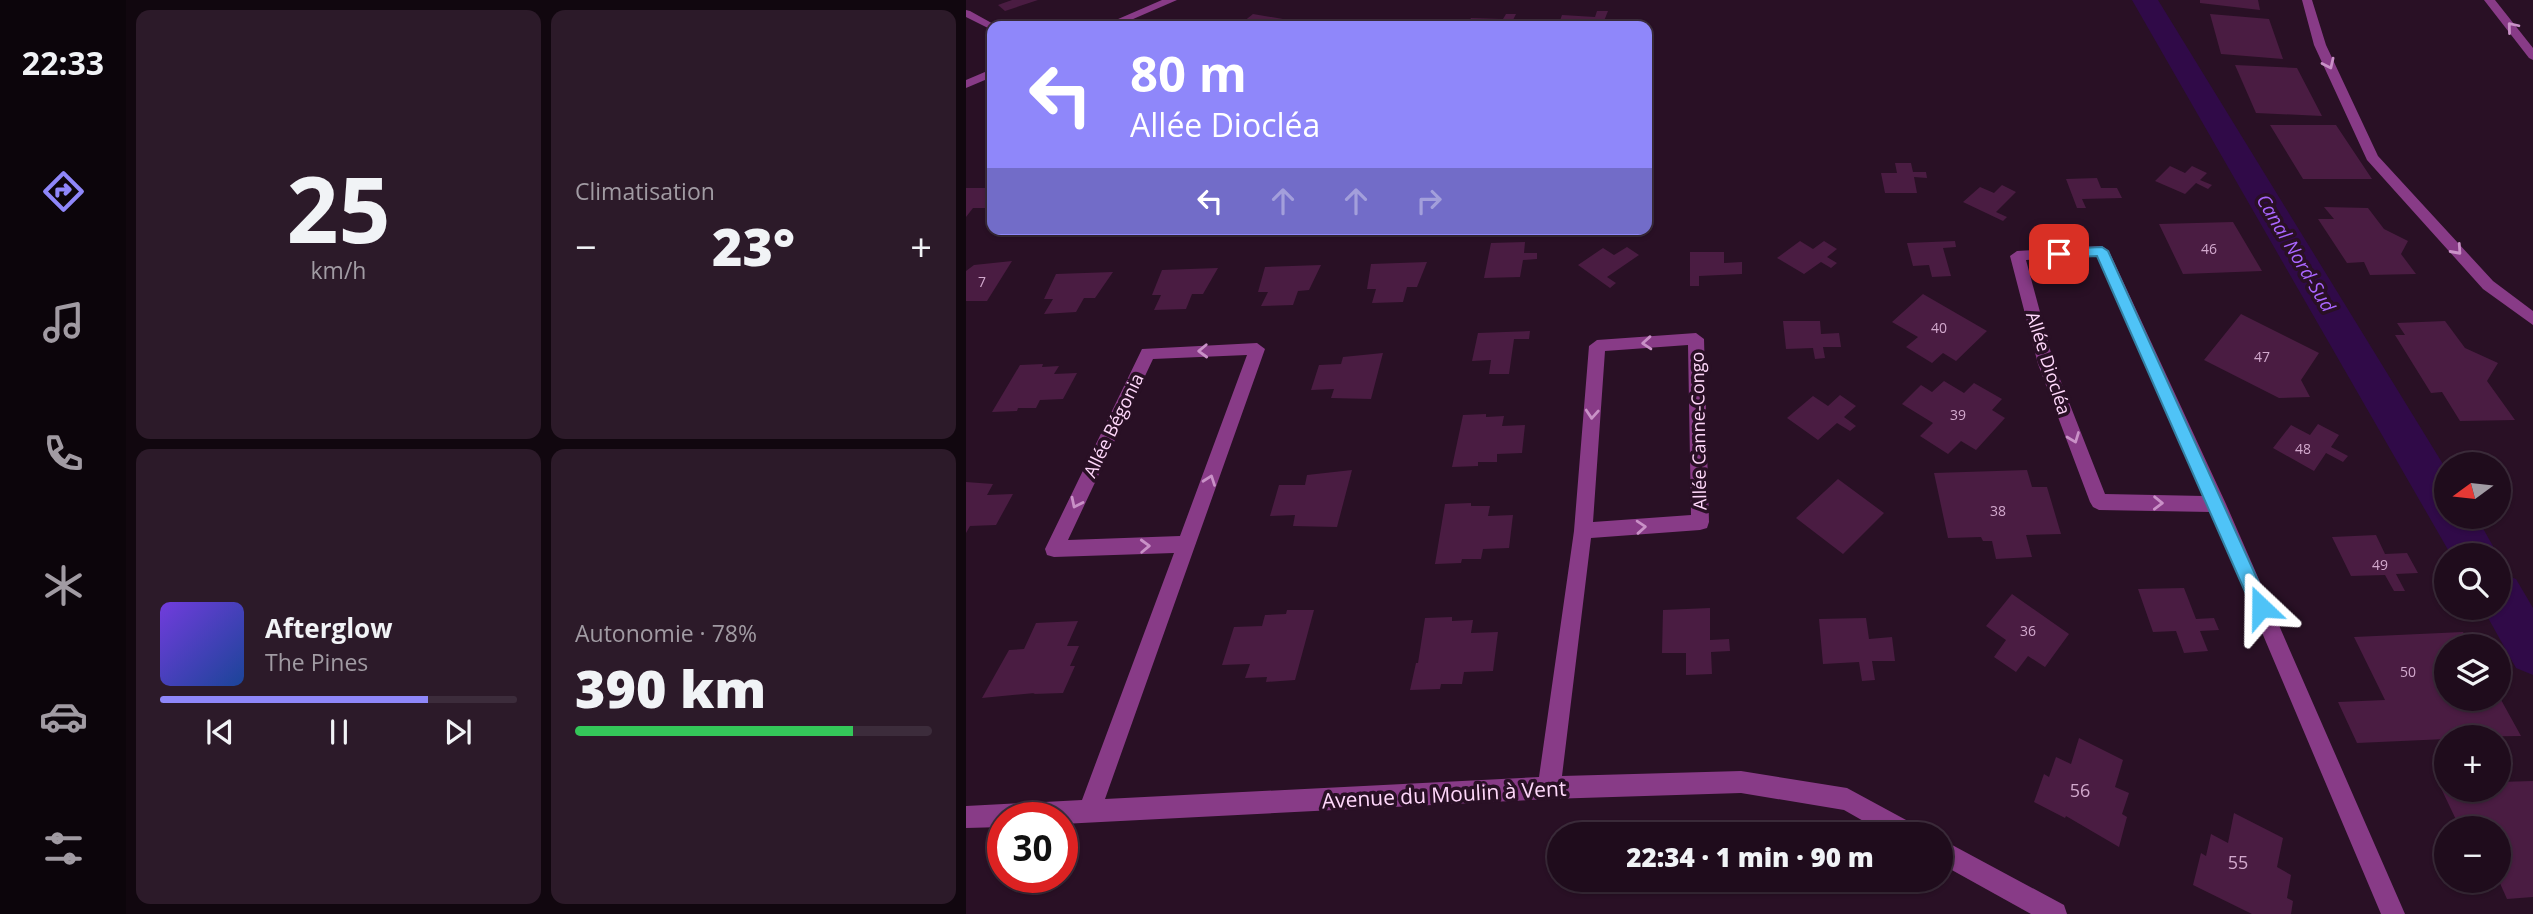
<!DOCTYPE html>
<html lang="fr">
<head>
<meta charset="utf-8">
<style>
	body { margin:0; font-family:"Open Sans",sans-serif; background:#2c1a29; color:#f1f3f6; height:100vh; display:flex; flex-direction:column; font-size:26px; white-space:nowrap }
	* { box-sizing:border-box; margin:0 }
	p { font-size:23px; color:#a19ba3 }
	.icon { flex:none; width:38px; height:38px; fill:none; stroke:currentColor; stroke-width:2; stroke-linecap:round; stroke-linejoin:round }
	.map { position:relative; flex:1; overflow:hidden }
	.panel { display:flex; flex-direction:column; gap:10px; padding:10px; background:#11070f; width:840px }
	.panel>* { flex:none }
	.guide { position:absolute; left:21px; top:21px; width:665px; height:214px; border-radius:14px; box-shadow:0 2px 5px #0004,0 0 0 2px #3c2c3b; background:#8f87fa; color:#fff; overflow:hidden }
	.needle { width:46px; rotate:255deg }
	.tools { position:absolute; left:1468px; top:452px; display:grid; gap:14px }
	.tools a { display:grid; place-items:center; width:77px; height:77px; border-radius:50%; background:#1f0c1c; box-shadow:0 2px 5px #0004,0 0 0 2px #3c2c3b; font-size:35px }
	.speed { position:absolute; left:21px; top:802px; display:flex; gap:14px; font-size:35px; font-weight:700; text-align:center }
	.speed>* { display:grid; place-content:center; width:91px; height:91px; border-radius:50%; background:#1f0c1c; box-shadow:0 2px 5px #0004,0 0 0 2px #3c2c3b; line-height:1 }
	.speed .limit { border:10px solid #d22; background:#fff; color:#111 }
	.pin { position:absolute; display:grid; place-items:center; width:60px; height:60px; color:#fff; margin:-30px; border-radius:14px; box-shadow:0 4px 10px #0006 }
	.me { position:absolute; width:77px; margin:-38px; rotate:337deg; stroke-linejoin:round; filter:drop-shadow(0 0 5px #0008) }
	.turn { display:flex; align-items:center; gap:24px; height:147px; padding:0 28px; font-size:32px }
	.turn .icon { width:91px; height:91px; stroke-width:2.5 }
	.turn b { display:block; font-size:49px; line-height:60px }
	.lanes { display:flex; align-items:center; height:66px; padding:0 28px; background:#0003; justify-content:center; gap:35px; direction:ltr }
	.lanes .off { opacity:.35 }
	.big { font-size:52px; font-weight:800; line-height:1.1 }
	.panel .card { flex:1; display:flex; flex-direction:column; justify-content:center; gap:10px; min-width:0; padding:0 24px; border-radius:14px; background:#2c1a29 }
	.panel .dial { align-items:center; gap:0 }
	.dial b { font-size:91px; line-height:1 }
	.song { display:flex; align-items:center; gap:21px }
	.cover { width:84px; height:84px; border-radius:10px; background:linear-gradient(135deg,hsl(260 70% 55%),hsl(220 70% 35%)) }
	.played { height:7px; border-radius:4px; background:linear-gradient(90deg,#8f87fa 75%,#3c2c3b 75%) }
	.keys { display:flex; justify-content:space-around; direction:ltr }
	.heat { display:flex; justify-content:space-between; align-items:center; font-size:38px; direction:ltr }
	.charge { height:10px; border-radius:5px; background:linear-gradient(90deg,#34c759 78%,#3c2c3b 0) }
	.panel .tiles { flex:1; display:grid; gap:10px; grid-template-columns:repeat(2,1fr) }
	.trip { position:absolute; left:581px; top:822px; width:406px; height:70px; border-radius:35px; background:#1f0c1c; box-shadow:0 2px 5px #0004,0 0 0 2px #3c2c3b; font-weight:800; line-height:70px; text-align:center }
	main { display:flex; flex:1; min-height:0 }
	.dock { display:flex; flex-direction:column; width:126px; justify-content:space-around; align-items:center; background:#0c050b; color:#a19ba3 }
	.dock .icon { width:49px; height:49px }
	.dock .selected { color:#8f87fa }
	.dock b { font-size:32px; color:#f1f3f6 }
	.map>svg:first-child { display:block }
</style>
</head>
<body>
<main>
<nav class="dock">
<b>22:33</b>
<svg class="icon selected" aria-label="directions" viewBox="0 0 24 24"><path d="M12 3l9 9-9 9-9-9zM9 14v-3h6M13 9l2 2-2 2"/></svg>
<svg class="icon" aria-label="music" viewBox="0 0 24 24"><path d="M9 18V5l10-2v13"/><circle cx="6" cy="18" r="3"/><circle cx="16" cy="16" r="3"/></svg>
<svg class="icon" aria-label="phone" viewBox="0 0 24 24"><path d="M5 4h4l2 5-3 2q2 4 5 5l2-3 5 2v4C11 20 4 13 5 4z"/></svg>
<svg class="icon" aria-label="climate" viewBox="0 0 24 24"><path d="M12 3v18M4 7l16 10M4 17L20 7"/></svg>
<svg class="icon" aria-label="car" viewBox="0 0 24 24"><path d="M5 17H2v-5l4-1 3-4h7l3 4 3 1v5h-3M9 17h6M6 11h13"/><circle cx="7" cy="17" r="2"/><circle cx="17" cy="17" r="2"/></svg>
<svg class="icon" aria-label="filters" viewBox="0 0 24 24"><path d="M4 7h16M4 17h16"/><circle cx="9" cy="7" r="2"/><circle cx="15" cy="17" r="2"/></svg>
</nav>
<section class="panel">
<div class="tiles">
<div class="card dial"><b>25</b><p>km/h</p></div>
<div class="card"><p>Climatisation</p>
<div class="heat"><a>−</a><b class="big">23°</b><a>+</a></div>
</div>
<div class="card">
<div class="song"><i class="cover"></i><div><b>Afterglow</b><p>The Pines</p></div></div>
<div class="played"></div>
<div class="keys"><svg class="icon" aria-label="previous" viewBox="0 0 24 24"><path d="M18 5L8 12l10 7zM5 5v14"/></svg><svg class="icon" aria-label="pause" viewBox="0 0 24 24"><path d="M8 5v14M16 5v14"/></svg><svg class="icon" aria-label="next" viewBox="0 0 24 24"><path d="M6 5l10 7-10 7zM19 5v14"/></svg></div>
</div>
<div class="card"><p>Autonomie · 78%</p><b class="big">390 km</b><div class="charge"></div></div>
</div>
</section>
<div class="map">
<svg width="1567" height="914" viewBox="0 0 1567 914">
	<rect width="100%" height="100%" fill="#291025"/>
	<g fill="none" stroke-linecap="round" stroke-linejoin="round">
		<path fill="#300a48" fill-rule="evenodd" d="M1166,0H1192L1480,469V516H1510L1532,555H1485Z
			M1533,573L1550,579L1567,608V675L1550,668L1516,607H1533Z"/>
	</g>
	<path fill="#4a1c42" d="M46,0H72L39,11L32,5Z
		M1234,0H1292L1294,10L1234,3Z
		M631,11H642L636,26H592L596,15L629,17Z
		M287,14L317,19L309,26H272Z
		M540,14H550L544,26H500L505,18L537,19Z
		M1244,14L1303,19L1317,59L1255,54Z
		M1269,65L1331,68L1356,116L1290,113Z
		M1304,125H1370L1406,179H1337Z
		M929,163H945L947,172H960L961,178L948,177L951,193H919L915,173H931Z
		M1204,166L1219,173L1226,166L1241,173L1234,180L1246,185L1242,189L1230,183L1219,194L1189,181Z
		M1131,178L1135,188H1151L1156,198L1116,199L1120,208H1111L1100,179Z
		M1036,185L1050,192L1030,212L1041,217L1037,221L997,202L1014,187L1028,193Z
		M0,188H26V208H7L0,217Z
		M1358,207L1402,208L1418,229L1442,241L1435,254L1450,274L1404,275L1398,262L1381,263L1352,219H1368Z
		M1267,222L1296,271L1217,274L1193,224Z
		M834,241L847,249L858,241L871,249L861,257L871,263L865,268L855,262L838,274L811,258Z
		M989,241L990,247L977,248L985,276L966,277L963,265L947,266L941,243Z
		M559,242L558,253H571V259L557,260L554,277L518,278L525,243Z
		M661,247L673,255L641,277L650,283L644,288L612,265L637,248L648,255Z
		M724,252H758V263L776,262V274L733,276V286H724Z
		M46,261L21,301H0V271L8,265Z
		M461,262L451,287H441L437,302L406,303L410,289H401L405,264Z
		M355,265L343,290L332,291L327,305L295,306L302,292H292L299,267Z
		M252,268L237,294H226L220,309L188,310L195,295H186L196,270Z
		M147,272L129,298H118L110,312L78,314L87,299H78L90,274Z
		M957,294L1021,331L990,361L977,353L966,363L940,347L952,337L926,322Z
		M1275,314L1353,353L1335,380L1344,397L1313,398L1238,360Z
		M817,321H854L855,334L873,333L875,347H857L859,358L849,359L847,348L820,349Z
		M1479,321L1499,348L1532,363L1521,381L1549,420L1494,421L1476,392L1465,393L1429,335H1439L1431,323Z
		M564,331L563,339H548L543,374H523L525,360L506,361L512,333Z
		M417,353L405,399L365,398L368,389L345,390L353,365L375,364L377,357Z
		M77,364L76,367L93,366L88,374L111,373L97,399L74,400L70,408H52L51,411L26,412L54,365Z
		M978,381L998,393L1008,383L1036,399L1026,410L1039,418L1010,450L995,441L982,454L954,436L967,423L936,404L955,385L966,392Z
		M874,395L890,406L878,417L890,426L884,431L871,423L852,440L821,418L847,396L862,406Z
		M520,414V417L538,416L536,426L559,425L556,453L531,454V462H512V466L486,467L497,415Z
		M1352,424L1373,435L1365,447L1382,456L1377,462L1360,453L1348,471L1307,448L1325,425L1344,435Z
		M386,470L371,527L327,526L329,515L304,516L313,485H339L341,475Z
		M1061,470L1066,487H1081L1095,534L1060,535L1066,557L1030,559L1026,541H1017L1015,537L982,538L968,473Z
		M872,479L918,513L877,554L830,518Z
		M0,482L27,484L21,495L47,494L30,525L4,526L0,533Z
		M505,503V506H524L522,516L547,515L543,548L517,549L515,559H496L495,563L469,564L479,504Z
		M1410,535L1419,554L1441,553L1452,573L1430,574L1439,591H1428L1419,575L1385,576L1366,537Z
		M1218,588L1230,619L1248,618L1253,630L1234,631L1242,651L1218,653L1210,631L1187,632L1172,589Z
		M1046,594L1103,634L1079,667L1062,656L1050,672L1028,657L1040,640L1020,626Z
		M744,608V640L763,639L764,651L745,652L746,674L720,675V653H696L697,610Z
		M321,610H348L329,680L300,682L301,677L279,678L284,664L256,665L268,627L296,626L299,615L320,614Z
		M486,617V621L507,620L505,633L532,632L527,671L498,672L496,684H475L474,689L444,690L450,663H452L459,618Z
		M900,618L903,639L926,637L929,661H906L909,680L896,681L893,662L857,664L853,619Z
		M112,621L101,646H113L104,666H109L97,693L67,694L69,693L16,698L43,650L58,649L70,623Z
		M1497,632L1505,646H1480V698H1534L1555,736L1480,737V739L1391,743L1372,702L1419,700L1388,637Z
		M1113,738L1157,760L1149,787L1163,793L1156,814L1161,817L1153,847L1100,816L1099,818L1068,802L1078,774L1083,777L1090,757L1105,764Z
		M1567,781V897L1541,899L1533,881V828H1494L1473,784H1480V789H1533V782Z
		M1268,813L1317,838L1311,867L1325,875L1321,898L1327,901L1325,914H1286L1227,885L1235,853L1240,856L1245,834L1262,843Z"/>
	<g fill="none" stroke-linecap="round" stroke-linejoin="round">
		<path fill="#883b87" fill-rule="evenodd" d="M196,0H211L151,26H136Z
			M1336,0H1346L1360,45L1412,156L1527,281L1567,311V325L1517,289L1401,160L1348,45Z
			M1518,0H1529L1567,48V60L1563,58Z
			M0,10L4,11L31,26H26V30L0,17Z
			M26,69V77L0,88V80Z
			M1136,246L1143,251L1260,504L1439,914H1415L1245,512L1133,510L1127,507L1124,502L1072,364L1044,256L1051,251ZM1131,256L1238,496L1139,494L1088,364L1060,260Z
			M730,333L738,339L743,522L741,528L734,530L625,538L596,776L775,771L881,788L953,827L956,835H922L878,810L775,793L583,799L96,824V817H37V827L0,828V806L116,800L208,553L88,557L81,555L79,549L176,349L291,343L299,349L139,799L573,777L608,531L623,346L631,340ZM722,345L725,515L627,522L639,351ZM281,355L214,536L102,540L187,359Z
			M975,839L1098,905L1101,914H1065L975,864Z"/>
	</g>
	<defs><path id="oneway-chevron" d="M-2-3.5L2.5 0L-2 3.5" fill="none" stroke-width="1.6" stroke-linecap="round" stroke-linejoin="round" transform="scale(1.75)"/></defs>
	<g stroke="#c991c7">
		<use href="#oneway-chevron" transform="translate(1546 27) rotate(-130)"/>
		<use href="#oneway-chevron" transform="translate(1363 64) rotate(65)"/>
		<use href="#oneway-chevron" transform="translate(1491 250) rotate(48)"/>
		<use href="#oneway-chevron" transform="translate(681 343) rotate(176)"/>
		<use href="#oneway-chevron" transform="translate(237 351) rotate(178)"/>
		<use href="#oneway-chevron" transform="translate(626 414) rotate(94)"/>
		<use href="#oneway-chevron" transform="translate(1108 438) rotate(69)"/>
		<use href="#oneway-chevron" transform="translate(244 480) rotate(-70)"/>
		<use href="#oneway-chevron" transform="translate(110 503) rotate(116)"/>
		<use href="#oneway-chevron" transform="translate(1192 503) rotate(1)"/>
		<use href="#oneway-chevron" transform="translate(675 527) rotate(-4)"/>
		<use href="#oneway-chevron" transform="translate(179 546) rotate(-2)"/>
	</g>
	<path fill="#4fc3f7" stroke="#337fa1" stroke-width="2" d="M1136,247L1142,251L1304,607L1301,612L1295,615L1288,612L1131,256L1093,258L1087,254L1093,249Z"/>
	<g text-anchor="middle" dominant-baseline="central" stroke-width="7" stroke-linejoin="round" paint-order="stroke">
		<g font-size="14" fill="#d2a9cd">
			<text x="1243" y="248">46</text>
			<text x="16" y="281">7</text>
			<text x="973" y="327">40</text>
			<text x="1296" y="356">47</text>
			<text x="992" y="414">39</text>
			<text x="1337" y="448">48</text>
			<text x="1032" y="510">38</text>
			<text x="1414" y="564">49</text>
			<text x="1062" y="630">36</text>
			<text x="1442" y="671">50</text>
		</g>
		<g font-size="18" fill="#ffd8fb" stroke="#291025">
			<text transform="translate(1083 363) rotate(72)">Allée Diocléa</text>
			<text transform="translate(147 425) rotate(-64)">Allée Bégonia</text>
			<text transform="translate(732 431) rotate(-91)">Allée Canne-Congo</text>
		</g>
		<g font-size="18" fill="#d2a9cd">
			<text x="1114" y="790">56</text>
			<text x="1272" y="862">55</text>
		</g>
		<g font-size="19" font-style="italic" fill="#a6f" stroke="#291025">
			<text transform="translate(1330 253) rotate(59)">Canal Nord-Sud</text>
		</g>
		<g font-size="21" fill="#ffd8fb" stroke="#291025">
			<text transform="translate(478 794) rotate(-3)">Avenue du Moulin à Vent</text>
		</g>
	</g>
</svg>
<div class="tools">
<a><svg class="needle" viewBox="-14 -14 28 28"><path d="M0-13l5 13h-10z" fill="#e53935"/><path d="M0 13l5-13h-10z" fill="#a19ba3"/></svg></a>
<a><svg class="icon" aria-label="search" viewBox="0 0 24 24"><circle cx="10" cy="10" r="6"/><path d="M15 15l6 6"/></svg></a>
<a><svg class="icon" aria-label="layers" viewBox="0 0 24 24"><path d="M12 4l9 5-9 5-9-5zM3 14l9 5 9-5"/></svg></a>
<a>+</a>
<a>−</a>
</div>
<div class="speed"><div class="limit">30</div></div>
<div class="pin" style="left:1093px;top:254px;background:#d93025"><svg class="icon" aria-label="arrive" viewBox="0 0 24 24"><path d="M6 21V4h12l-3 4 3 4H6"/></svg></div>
<svg class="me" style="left:1295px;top:607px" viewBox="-20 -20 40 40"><path d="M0-17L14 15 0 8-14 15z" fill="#4fc3f7" stroke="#fff" stroke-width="4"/></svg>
<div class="trip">22:34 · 1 min · 90 m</div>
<div class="guide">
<div class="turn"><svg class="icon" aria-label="left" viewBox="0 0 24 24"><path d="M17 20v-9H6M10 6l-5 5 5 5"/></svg><div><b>80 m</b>Allée Diocléa</div></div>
<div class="lanes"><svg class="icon" aria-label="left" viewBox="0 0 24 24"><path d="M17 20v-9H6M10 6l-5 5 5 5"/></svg><svg class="icon off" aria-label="ahead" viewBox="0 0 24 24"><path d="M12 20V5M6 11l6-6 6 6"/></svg><svg class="icon off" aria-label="ahead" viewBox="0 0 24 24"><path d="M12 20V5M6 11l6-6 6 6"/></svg><svg class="icon off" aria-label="right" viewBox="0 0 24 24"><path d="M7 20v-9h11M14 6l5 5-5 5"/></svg></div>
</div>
</div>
</main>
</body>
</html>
